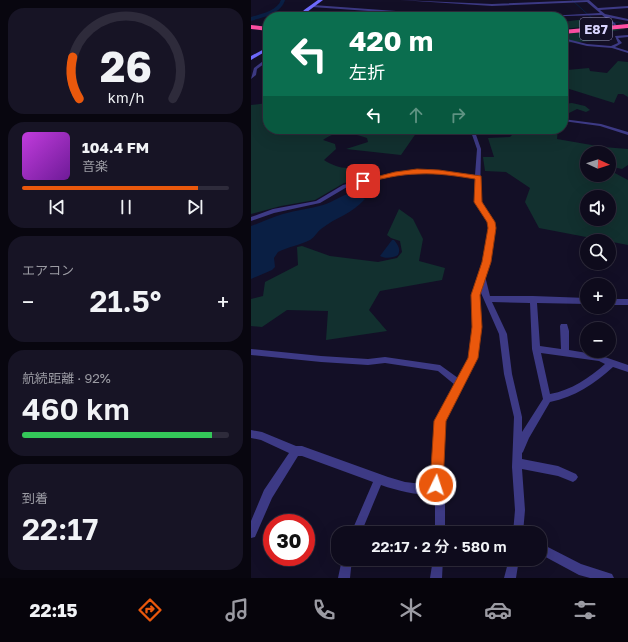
<!DOCTYPE html>
<html lang="ja">
<head>
<meta charset="utf-8">
<style>
	body { margin:0; font-family:"Golos Text","Noto Sans JP",sans-serif; background:#171425; color:#f1f3f6; height:100vh; display:flex; flex-direction:column; font-size:15px; white-space:nowrap }
	* { box-sizing:border-box; margin:0 }
	p { font-size:13px; color:#9b9ba3 }
	.icon { flex:none; width:22px; height:22px; fill:none; stroke:currentColor; stroke-width:2; stroke-linecap:round; stroke-linejoin:round }
	.map { position:relative; flex:1; overflow:hidden }
	.side { display:flex; flex-direction:column; gap:8px; padding:8px; background:#08060f; width:251px }
	.side>* { flex:none }
	.guide { position:absolute; left:12px; top:12px; width:305px; height:122px; border-radius:16px; box-shadow:0 4px 16px #0002,0 0 0 1px #2e2b3b; background:#0b6e4f; color:#fff; overflow:hidden }
	.needle { width:26px; rotate:93deg }
	.buttons { position:absolute; left:329px; top:146px; display:grid; gap:8px }
	.buttons a { display:grid; place-items:center; width:36px; height:36px; border-radius:50%; background:#0e0b1c; box-shadow:0 4px 16px #0002,0 0 0 1px #2e2b3b; font-size:20px }
	.speed { position:absolute; left:12px; top:514px; display:flex; gap:8px; font-size:20px; font-weight:700; text-align:center }
	.speed>* { display:grid; place-content:center; width:52px; height:52px; border-radius:50%; background:#0e0b1c; box-shadow:0 4px 16px #0002,0 0 0 1px #2e2b3b; line-height:1 }
	.speed .limit { border:6px solid #d22; background:#fff; color:#111 }
	.pin { position:absolute; display:grid; place-items:center; width:34px; height:34px; color:#fff; margin:-17px; border-radius:8px; box-shadow:0 2px 6px #0006 }
	.me { position:absolute; width:44px; margin:-22px; rotate:4deg; stroke-linejoin:round; filter:drop-shadow(0 0 3px #0008) }
	.turn { display:flex; align-items:center; gap:14px; height:84px; padding:0 20px; font-size:18px }
	.turn .icon { width:52px; height:52px; stroke-width:2.5 }
	.turn b { display:block; font-size:28px; line-height:34px }
	.lanes { display:flex; align-items:center; height:38px; padding:0 20px; background:#0003; justify-content:center; gap:20px; direction:ltr }
	.lanes .off { opacity:.35 }
	.big { font-size:30px; font-weight:600; line-height:1.1 }
	.side .widget { flex:1; display:flex; flex-direction:column; justify-content:center; gap:6px; min-width:0; padding:0 14px; border-radius:16px; background:#171425 }
	.side .dial { align-items:center; gap:0 }
	.dial svg { height:104px; overflow:visible; fill:none; stroke:#2e2b3b; stroke-width:7; stroke-linecap:round; text-anchor:middle }
	.dial text { fill:#f1f3f6; stroke:none }
	.song { display:flex; align-items:center; gap:12px }
	.cover { width:48px; height:48px; border-radius:6px; background:linear-gradient(135deg,hsl(290 70% 55%),hsl(280 70% 35%)) }
	.played { height:4px; border-radius:2px; background:linear-gradient(90deg,#ea580c 85%,#2e2b3b 85%) }
	.keys { display:flex; justify-content:space-around; direction:ltr }
	.heat { display:flex; justify-content:space-between; align-items:center; font-size:22px; direction:ltr }
	.charge { height:6px; border-radius:3px; background:linear-gradient(90deg,#34c759 92%,#2e2b3b 0) }
	.trip { position:absolute; left:80px; top:526px; width:216px; height:40px; border-radius:16px; background:#0e0b1c; box-shadow:0 4px 16px #0002,0 0 0 1px #2e2b3b; font-weight:600; line-height:40px; text-align:center }
	.tabs { display:flex; height:64px; justify-content:space-around; align-items:center; background:#06040b; color:#9b9ba3 }
	.tabs .icon { width:28px; height:28px }
	.tabs .selected { color:#ea580c }
	.tabs b { font-size:18px; color:#f1f3f6 }
	main { display:flex; flex:1; min-height:0 }
	.map>svg:first-child { display:block }
</style>
</head>
<body>
<main>
<section class="side">
<div class="widget dial"><svg viewBox="0 0 100 80">
<path d="M14 69A42 42 0 1 1 86 69"/>
<path d="M14 69A42 42 0 0 1 9 37" stroke="#ea580c"/>
<text x="50" y="56" font-size="32" font-weight="700">26</text>
<text x="50" y="72" font-size="11">km/h</text>
</svg></div>
<div class="widget">
<div class="song"><i class="cover"></i><div><b>104.4 FM</b><p>音楽</p></div></div>
<div class="played"></div>
<div class="keys"><svg class="icon" aria-label="previous" viewBox="0 0 24 24"><path d="M18 5L8 12l10 7zM5 5v14"/></svg><svg class="icon" aria-label="pause" viewBox="0 0 24 24"><path d="M8 5v14M16 5v14"/></svg><svg class="icon" aria-label="next" viewBox="0 0 24 24"><path d="M6 5l10 7-10 7zM19 5v14"/></svg></div>
</div>
<div class="widget"><p>エアコン</p>
<div class="heat"><a>−</a><b class="big">21.5°</b><a>+</a></div>
</div>
<div class="widget"><p>航続距離 · 92%</p><b class="big">460 km</b><div class="charge"></div></div>
<div class="widget"><p>到着</p><b class="big">22:17</b></div>
</section>
<div class="map">
<svg width="377" height="578" viewBox="0 0 377 578">
	<rect width="100%" height="100%" fill="#130f26"/>
	<path fill="#12302f" fill-rule="evenodd" d="M338,16L344,19L358,22L361,24L312,29V22L341,18Z
		M373,28L374,29L352,33L355,40L312,43V34Z
		M367,61L377,62V97L372,94H367L363,103L312,87V79L314,78L312,77V68L316,70L338,68L339,71L356,73Z
		M17,103V129H168L150,155L95,149L117,142L116,138C100,133 87,129 72,140L84,144L85,149L73,160C82,166 94,170 104,167L111,173L102,181L93,183L64,200L30,206L0,214V105Z
		M321,103L334,106L339,110L335,112L326,109L312,116V104Z
		M267,129H307L306,139L352,147L377,149V165L371,169L362,167L358,170L377,180V245L288,228L274,202L279,188L255,172L234,171L232,157H243L237,138L259,137ZM336,153H358V175H336ZM336,197H358V219H336Z
		M148,209L162,219L172,239L168,261L194,268L191,280L129,291L118,310L136,331L75,340L77,311L36,310L11,327L0,326V299L12,296L14,282L47,265L46,247L51,246L79,256L127,262L146,258L151,252L149,241L140,238L136,235Z"/>
	<path fill="#0a1f44" d="M101,193L114,199C101,214 85,217 70,229C66,232 64,237 59,240C49,245 37,247 27,252L23,258L24,267L21,270L0,279V226C11,222 22,217 32,214C45,210 59,209 72,205C82,202 90,195 101,193Z
		M141,240H143C147,245 150,249 147,255C142,258 134,259 129,256Z"/>
	<g fill="none" stroke-linecap="round" stroke-linejoin="round">
		<path stroke="#0a1f44" stroke-width="1" d="M321,0L343,20L358,23L368,22L377,27"/>
		<path fill="#0a1f44" fill-rule="evenodd" d="M30,0H34C30,14 12,17 0,21V17C10,14 26,11 30,0Z"/>
		<path fill="#3d3a85" fill-rule="evenodd" d="M149,0L241,4L338,0L347,8L377,6V8L349,10L354,14L377,19V21L356,17L365,24L364,26L351,15L280,17L349,13L336,2L241,6Z
			M62,5L214,16L216,17H202L61,7Z
			M377,35V37L367,38L371,43L364,47L377,51V53L361,48L336,46L312,40V38L336,44L360,46L367,43L364,36Z
			M16,58H17V61L6,69L5,75L0,79L3,68Z
			M312,119L350,124L377,132V135L349,126L312,121Z
			M219,129H223L230,149L229,198L243,223L244,228L239,262L234,276L239,296H282L336,298V304L286,303L289,346L310,349L309,326L310,324H316L318,331V350L348,355L377,365V372L362,367C343,384 324,397 299,402L278,438L272,452L271,453V459L307,466L325,474L327,477L325,480L322,482L307,476L271,469L274,510L272,533H262L264,510L261,467L263,417L253,374L248,334L230,293V289L228,295L230,327L226,358L193,421L190,485L194,501V526H242L257,529L258,533H184V501L182,495C165,495 147,491 130,485L113,526L123,529L124,533H100L122,482L51,456H47L21,498L4,537L0,538V521L13,490L38,453L10,440L0,438V430L11,432L45,446H51L137,477L154,482L180,485L185,421L204,385L187,371L134,363L117,365L70,362L0,355V349L70,356L117,359L134,357L189,365L207,378L218,358L222,327L220,295L233,262L238,228L237,223L223,198L224,178L177,173L144,176L96,187L69,203L23,213L0,221V217L22,209L65,201L92,185L144,172L177,169L224,175L226,149ZM241,302L279,303L281,349L292,399L271,432V417L261,374L256,334ZM290,353L348,361L354,364C338,378 321,390 299,394Z
			M358,299H377V305H358Z
			M289,543L330,564L361,574L363,578H339L328,575L289,554Z
			M91,559H101L99,578H87Z
			M182,559H192L191,578H179Z
			M258,559H268L265,578H253Z"/>
		<path fill="#6f6bff" fill-rule="evenodd" d="M67,0H72L56,12L52,17H48L53,10Z
			M17,47V50L0,60V56Z"/>
		<path fill="#ff4fa3" fill-rule="evenodd" d="M377,24V28L312,34V30Z
			M0,25L17,27V31L0,29Z"/>
	</g>
	<path fill="#ea580c" stroke="#983908" d="M166,169L188,170L230,176L231,202L244,222L245,228L240,262L229,295L231,327L227,358L195,421L192,485L190,489L185,491L181,489L179,485L183,421L217,358L221,327L220,295L231,262L237,228L236,222L223,202L224,179C205,176 187,173 168,174C149,174 130,179 112,183L109,181L144,172Z"/>
	<g text-anchor="middle" dominant-baseline="central" stroke-width="4" stroke-linejoin="round" paint-order="stroke">
		<rect fill="#130f26" stroke="#9e99be" stroke-width="1" x="329" y="18" width="32" height="22" rx="3"/>
		<g font-size="13" font-weight="bold" fill="#d9d4ff">
			<text x="345" y="29">E87</text>
		</g>
	</g>
</svg>
<div class="buttons">
<a><svg class="needle" viewBox="-14 -14 28 28"><path d="M0-13l5 13h-10z" fill="#e53935"/><path d="M0 13l5-13h-10z" fill="#9b9ba3"/></svg></a>
<a><svg class="icon" aria-label="sound" viewBox="0 0 24 24"><path d="M4 9h4l5-4v14l-5-4H4zM17 9q2 3 0 6"/></svg></a>
<a><svg class="icon" aria-label="search" viewBox="0 0 24 24"><circle cx="10" cy="10" r="6"/><path d="M15 15l6 6"/></svg></a>
<a>+</a>
<a>−</a>
</div>
<div class="speed"><div class="limit">30</div></div>
<div class="pin" style="left:112px;top:181px;background:#d93025"><svg class="icon" aria-label="arrive" viewBox="0 0 24 24"><path d="M6 21V4h12l-3 4 3 4H6"/></svg></div>
<svg class="me" style="left:185px;top:485px" viewBox="-20 -20 40 40"><circle r="17" fill="#ea580c" stroke="#fff" stroke-width="3"/><path d="M0-11L8 9 0 5-8 9z" fill="#fff"/></svg>
<div class="trip">22:17 · 2 分 · 580 m</div>
<div class="guide">
<div class="turn"><svg class="icon" aria-label="left" viewBox="0 0 24 24"><path d="M17 20v-9H6M10 6l-5 5 5 5"/></svg><div><b>420 m</b>左折</div></div>
<div class="lanes"><svg class="icon" aria-label="left" viewBox="0 0 24 24"><path d="M17 20v-9H6M10 6l-5 5 5 5"/></svg><svg class="icon off" aria-label="ahead" viewBox="0 0 24 24"><path d="M12 20V5M6 11l6-6 6 6"/></svg><svg class="icon off" aria-label="right" viewBox="0 0 24 24"><path d="M7 20v-9h11M14 6l5 5-5 5"/></svg></div>
</div>
</div>
</main>
<nav class="tabs">
<b>22:15</b>
<svg class="icon selected" aria-label="directions" viewBox="0 0 24 24"><path d="M12 3l9 9-9 9-9-9zM9 14v-3h6M13 9l2 2-2 2"/></svg>
<svg class="icon" aria-label="music" viewBox="0 0 24 24"><path d="M9 18V5l10-2v13"/><circle cx="6" cy="18" r="3"/><circle cx="16" cy="16" r="3"/></svg>
<svg class="icon" aria-label="phone" viewBox="0 0 24 24"><path d="M5 4h4l2 5-3 2q2 4 5 5l2-3 5 2v4C11 20 4 13 5 4z"/></svg>
<svg class="icon" aria-label="climate" viewBox="0 0 24 24"><path d="M12 3v18M4 7l16 10M4 17L20 7"/></svg>
<svg class="icon" aria-label="car" viewBox="0 0 24 24"><path d="M5 17H2v-5l4-1 3-4h7l3 4 3 1v5h-3M9 17h6M6 11h13"/><circle cx="7" cy="17" r="2"/><circle cx="17" cy="17" r="2"/></svg>
<svg class="icon" aria-label="filters" viewBox="0 0 24 24"><path d="M4 7h16M4 17h16"/><circle cx="9" cy="7" r="2"/><circle cx="15" cy="17" r="2"/></svg>
</nav>
</body>
</html>
